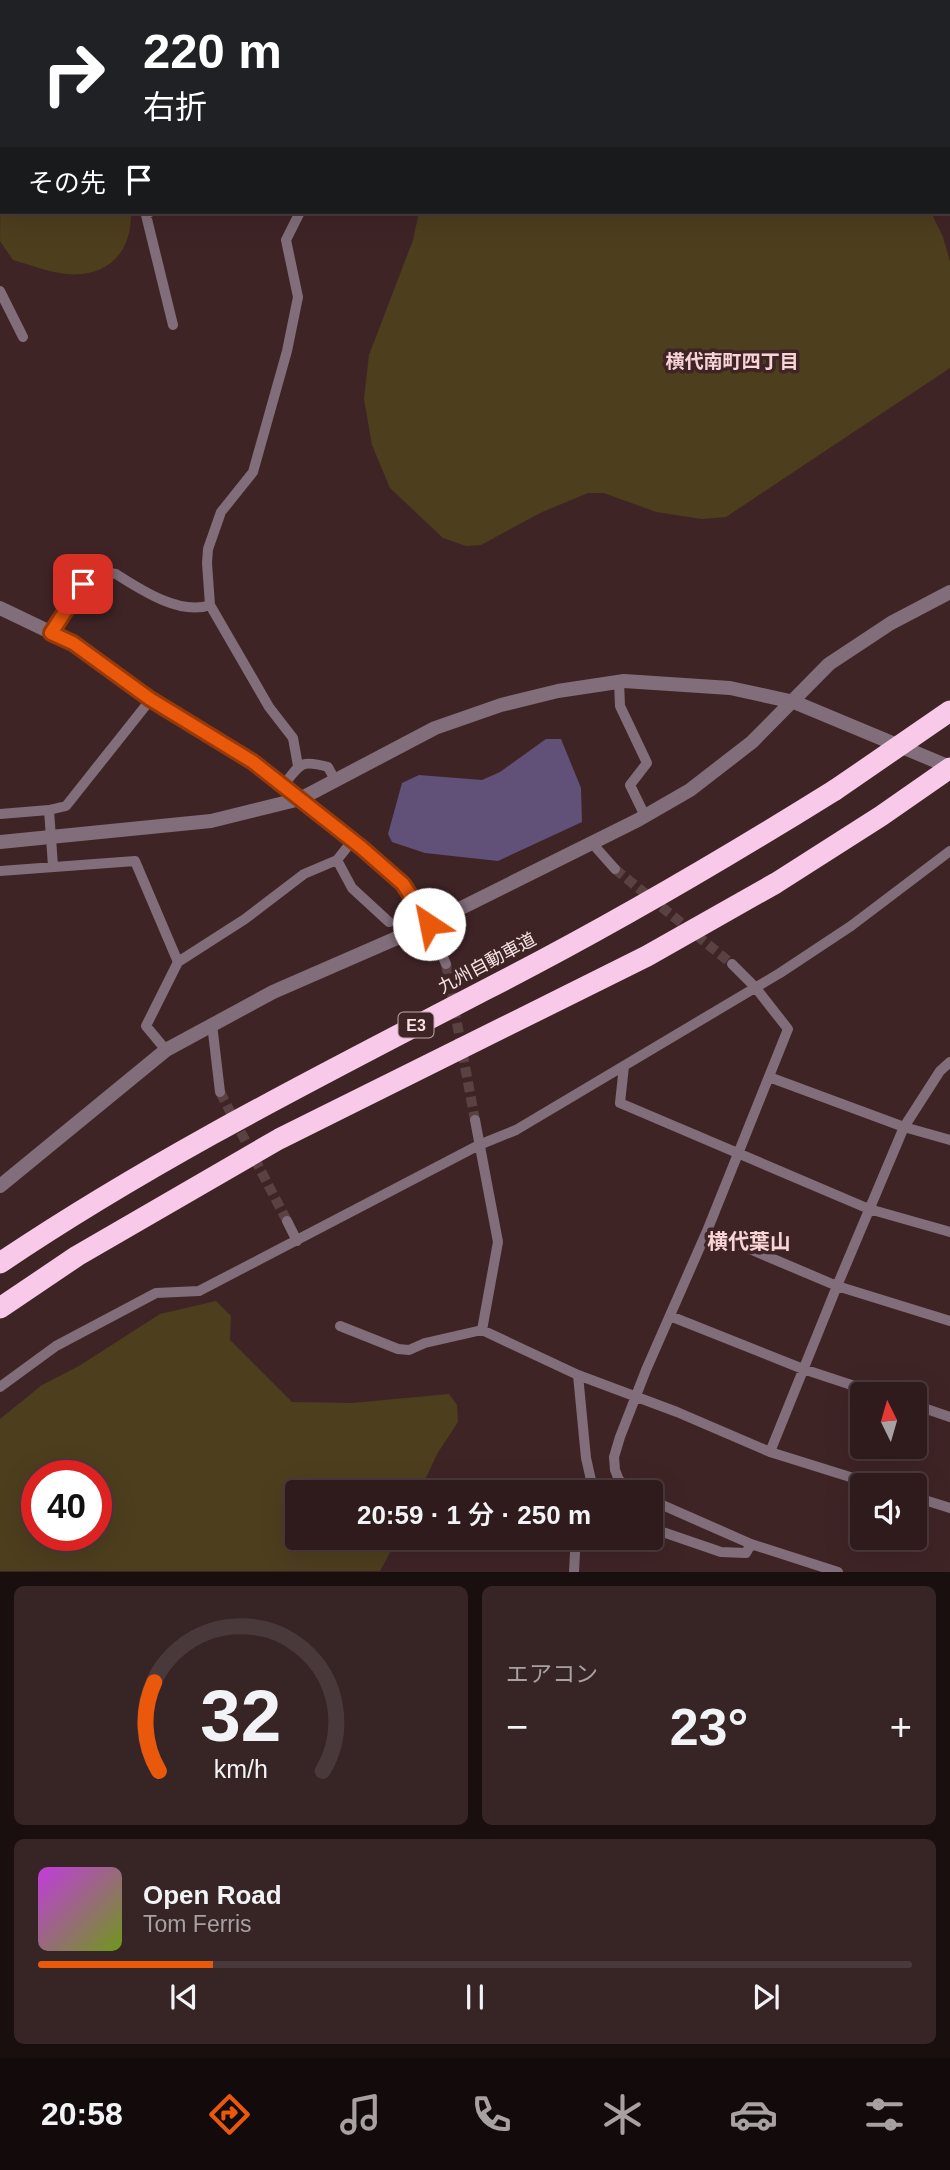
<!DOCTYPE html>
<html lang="ja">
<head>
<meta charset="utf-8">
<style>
	body { margin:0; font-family:Helvetica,"Noto Sans JP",sans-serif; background:#372425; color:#f1f3f6; height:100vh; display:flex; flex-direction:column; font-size:26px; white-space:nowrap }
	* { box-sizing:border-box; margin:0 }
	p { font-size:23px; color:#a7a1a3 }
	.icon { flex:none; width:38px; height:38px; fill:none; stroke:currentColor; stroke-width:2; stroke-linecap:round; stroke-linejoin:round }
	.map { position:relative; height:1572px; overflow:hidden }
	.panel { display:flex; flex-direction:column; gap:14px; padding:14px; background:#1a0f0f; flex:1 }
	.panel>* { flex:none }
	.banner { position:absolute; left:0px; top:0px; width:950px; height:214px; box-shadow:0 7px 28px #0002,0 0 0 2px #4a393b; background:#202124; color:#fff; overflow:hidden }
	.needle { width:46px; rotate:355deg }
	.buttons { position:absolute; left:850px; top:1382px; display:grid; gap:14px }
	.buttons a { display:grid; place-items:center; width:77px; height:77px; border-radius:7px; background:#2f1b1c; box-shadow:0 7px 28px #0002,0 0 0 2px #4a393b; font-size:35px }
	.speed { position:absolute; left:21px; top:1460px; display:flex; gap:14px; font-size:35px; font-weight:700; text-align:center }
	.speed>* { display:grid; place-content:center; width:91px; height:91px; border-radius:50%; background:#2f1b1c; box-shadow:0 7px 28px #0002,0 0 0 2px #4a393b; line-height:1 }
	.speed .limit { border:10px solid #d22; background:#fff; color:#111 }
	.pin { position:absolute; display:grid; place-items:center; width:60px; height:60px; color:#fff; margin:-30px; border-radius:14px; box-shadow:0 4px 10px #0006 }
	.me { position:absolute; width:77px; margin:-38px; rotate:326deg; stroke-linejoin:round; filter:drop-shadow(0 0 5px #0008) }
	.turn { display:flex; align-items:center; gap:24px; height:147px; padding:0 28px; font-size:32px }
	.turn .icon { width:91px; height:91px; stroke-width:2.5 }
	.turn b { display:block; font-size:49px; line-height:60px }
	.then { display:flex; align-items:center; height:66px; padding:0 28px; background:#0003; gap:14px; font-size:26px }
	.big { font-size:52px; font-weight:600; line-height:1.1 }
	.panel .widget { flex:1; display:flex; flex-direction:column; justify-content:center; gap:10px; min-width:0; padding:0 24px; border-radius:10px; background:#372425 }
	.panel .dial { align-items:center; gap:0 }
	.dial svg { height:182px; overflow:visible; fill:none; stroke:#4a393b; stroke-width:7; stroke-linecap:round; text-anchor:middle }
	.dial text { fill:#f1f3f6; stroke:none }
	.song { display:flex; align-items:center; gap:21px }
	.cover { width:84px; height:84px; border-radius:10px; background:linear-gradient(135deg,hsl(290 70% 55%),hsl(80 70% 35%)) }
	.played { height:7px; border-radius:4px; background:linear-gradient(90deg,#ea580c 20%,#4a393b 20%) }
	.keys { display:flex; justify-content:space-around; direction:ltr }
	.heat { display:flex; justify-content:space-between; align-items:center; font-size:38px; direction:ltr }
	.panel .tiles { flex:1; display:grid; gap:14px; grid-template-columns:1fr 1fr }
	.widget:last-child { grid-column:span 2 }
	.trip { position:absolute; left:285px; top:1480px; width:378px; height:70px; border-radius:7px; background:#2f1b1c; box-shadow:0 7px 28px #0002,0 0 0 2px #4a393b; font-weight:600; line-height:70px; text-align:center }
	.menu { display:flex; height:112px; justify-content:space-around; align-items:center; background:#130b0b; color:#a7a1a3 }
	.menu .icon { width:49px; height:49px }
	.menu .active { color:#ea580c }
	.menu b { font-size:32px; color:#f1f3f6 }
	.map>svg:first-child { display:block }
</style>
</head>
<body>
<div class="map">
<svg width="950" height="1572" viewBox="0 0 950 1572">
	<rect width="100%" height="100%" fill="#3f2426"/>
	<path fill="#4d3e1e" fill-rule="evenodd" d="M639,0H826L828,2H629Z
		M2,81V212H131C132,252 108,278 66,274C49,272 30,265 13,260L0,241Z
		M419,212H931L943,237L950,262V368L726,517L702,519L656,512L604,493H588L540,513L481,545L466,546L443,538L390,488L372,445L364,399L369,355L413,240Z
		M216,1301L231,1316L230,1340L292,1402L352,1403L449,1394L457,1405L458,1422L437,1454L419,1493H298V1538H398L380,1571H0V1419L42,1385L79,1366L160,1314ZM96,1475V1535H37V1475Z"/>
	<path fill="#615077" d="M546,739H561L581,788L582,822L498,861L425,853L392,842L388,834L402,783L419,775L482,780L500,772Z"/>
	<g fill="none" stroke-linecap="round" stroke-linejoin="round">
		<path stroke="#5a4142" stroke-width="10" stroke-dasharray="10 5" stroke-linecap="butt" d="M615,869L732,964
			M446,964L475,1120
			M220,1092L287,1221"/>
		<path stroke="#816e7a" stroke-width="10" d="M281,0V2
			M492,0L494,2
			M478,2L485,0
			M0,173H2
			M150,212L146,215L173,325
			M0,291L23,337
			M51,633C60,619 80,581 94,574C101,571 109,573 116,574C141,590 181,616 210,605
			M619,682L620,706L647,763L630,785L645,816
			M298,766L293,738L269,707L210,605L207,563L208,549L221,512L253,472L287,351L298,297L286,240L300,212
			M283,786C300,764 300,759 328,767L335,780
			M49,810L53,866
			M0,814L49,810L66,806L151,699
			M591,842L615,869
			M337,860L352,888L389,922
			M0,871L135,861L178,962L146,1026L166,1050
			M429,924L446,964
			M178,962L245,919L304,874L337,860L352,841
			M212,1024L220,1092
			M624,1066L620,1103L869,1209L950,1232
			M769,1077L904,1127L950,1140
			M475,1120L498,1242L482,1330L578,1375L586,1458L591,1480L589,1493
			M287,1221L297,1241
			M707,1231L837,1286L950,1321
			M670,1316L803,1369L882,1395
			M340,1326L398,1349L409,1350L425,1343L482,1330
			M578,1375L677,1412L770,1452L879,1486
			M0,1387L56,1346L156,1293L199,1291L479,1145L516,1130L780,973L851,926L950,851
			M915,1405L950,1417
			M770,1452L837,1286L904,1127L940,1071L950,1062
			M636,1493L619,1480L615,1470L614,1457L620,1437L646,1370L707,1231L788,1029L755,987L732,964
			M915,1497L950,1508
			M651,1500L751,1544L838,1572
			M651,1528L721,1552L746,1553L751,1544
			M574,1572L575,1552L579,1538"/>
		<path stroke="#816e7a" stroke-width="14" d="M0,608L73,643L151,699L253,762L362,848L403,884L429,924
			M0,842L211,821L300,799L435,728L501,705L558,691L624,681L730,688L794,702L950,767
			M0,1186L166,1050L273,992L429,924L638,820L690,790L752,742L829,664L891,623L950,592"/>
		<path stroke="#f8c9e8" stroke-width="21" d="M0,1263C156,1158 318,1077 485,990C605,929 721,861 835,790
			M0,1308L77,1256L279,1139L647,956L776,883L881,816L950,768"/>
		<path stroke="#f8c9e8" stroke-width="21" d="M835,790L950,711"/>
	</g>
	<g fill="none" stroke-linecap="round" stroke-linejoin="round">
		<defs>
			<path id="route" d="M83,584L51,633L73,643L150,699L253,762L362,848L403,884L429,924"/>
		</defs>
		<use href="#route" stroke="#983908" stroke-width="18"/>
		<use href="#route" stroke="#ea580c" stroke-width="12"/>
	</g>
	<g text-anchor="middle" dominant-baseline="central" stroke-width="7" stroke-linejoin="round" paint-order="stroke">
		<rect fill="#3f2426" stroke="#bfaaab" stroke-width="2" x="398.5" y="1012.5" width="35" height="25" rx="5"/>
		<g font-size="16" font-weight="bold" fill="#f6e3e4">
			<text x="416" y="1025">E3</text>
		</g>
		<g font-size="18" fill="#f6e3e4" stroke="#3f2426">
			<text transform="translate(487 963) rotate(-28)">九州自動車道</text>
		</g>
		<g font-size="19" font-weight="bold" fill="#f9d4d6" stroke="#3f2426">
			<text x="732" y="361">横代南町四丁目</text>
		</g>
		<g font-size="21" font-weight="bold" fill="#f9d4d6" stroke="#3f2426">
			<text x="749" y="1241">横代葉山</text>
		</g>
	</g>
</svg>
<div class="buttons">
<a><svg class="needle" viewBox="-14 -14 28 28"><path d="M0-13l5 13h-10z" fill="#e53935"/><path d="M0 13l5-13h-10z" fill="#a7a1a3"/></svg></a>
<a><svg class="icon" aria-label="sound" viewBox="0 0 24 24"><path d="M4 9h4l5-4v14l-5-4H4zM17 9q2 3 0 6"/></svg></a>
</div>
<div class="speed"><div class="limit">40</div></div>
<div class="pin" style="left:83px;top:584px;background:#d93025"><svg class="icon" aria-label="arrive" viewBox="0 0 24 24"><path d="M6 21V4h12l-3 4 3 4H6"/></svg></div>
<svg class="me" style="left:429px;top:924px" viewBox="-20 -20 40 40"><circle r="19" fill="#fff"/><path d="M0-13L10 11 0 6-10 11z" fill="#ea580c"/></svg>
<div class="trip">20:59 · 1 分 · 250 m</div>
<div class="banner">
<div class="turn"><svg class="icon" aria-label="right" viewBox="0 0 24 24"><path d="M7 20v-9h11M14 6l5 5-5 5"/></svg><div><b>220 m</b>右折</div></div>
<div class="then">その先<svg class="icon" aria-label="arrive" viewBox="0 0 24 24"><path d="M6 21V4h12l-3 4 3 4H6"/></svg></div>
</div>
</div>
<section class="panel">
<div class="tiles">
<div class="widget dial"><svg viewBox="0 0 100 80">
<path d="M14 69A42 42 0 1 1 86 69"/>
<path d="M14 69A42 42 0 0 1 12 30" stroke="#ea580c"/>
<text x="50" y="56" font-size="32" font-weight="700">32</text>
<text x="50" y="72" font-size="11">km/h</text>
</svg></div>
<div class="widget"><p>エアコン</p>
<div class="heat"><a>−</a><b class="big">23°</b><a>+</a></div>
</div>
<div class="widget">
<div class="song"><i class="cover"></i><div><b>Open Road</b><p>Tom Ferris</p></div></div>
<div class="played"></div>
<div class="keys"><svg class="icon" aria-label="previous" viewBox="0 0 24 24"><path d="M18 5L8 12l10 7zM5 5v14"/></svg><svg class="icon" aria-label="pause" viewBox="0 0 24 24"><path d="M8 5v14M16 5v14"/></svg><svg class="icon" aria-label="next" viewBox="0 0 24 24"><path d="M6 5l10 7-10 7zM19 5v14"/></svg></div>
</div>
</div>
</section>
<nav class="menu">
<b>20:58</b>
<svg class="icon active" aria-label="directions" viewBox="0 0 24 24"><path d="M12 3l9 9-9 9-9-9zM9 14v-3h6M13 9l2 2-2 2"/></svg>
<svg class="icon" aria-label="music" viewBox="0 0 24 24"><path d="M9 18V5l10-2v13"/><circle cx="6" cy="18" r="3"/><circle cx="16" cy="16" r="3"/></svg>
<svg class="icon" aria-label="phone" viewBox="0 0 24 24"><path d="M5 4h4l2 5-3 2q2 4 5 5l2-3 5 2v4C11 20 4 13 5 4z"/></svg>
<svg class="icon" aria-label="climate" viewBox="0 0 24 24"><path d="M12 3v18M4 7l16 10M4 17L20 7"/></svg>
<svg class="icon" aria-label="car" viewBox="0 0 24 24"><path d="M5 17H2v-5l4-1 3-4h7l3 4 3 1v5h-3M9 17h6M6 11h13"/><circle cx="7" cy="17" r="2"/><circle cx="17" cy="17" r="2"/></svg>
<svg class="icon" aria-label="filters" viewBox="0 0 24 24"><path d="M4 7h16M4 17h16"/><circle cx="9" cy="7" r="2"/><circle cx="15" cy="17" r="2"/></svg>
</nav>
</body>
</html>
